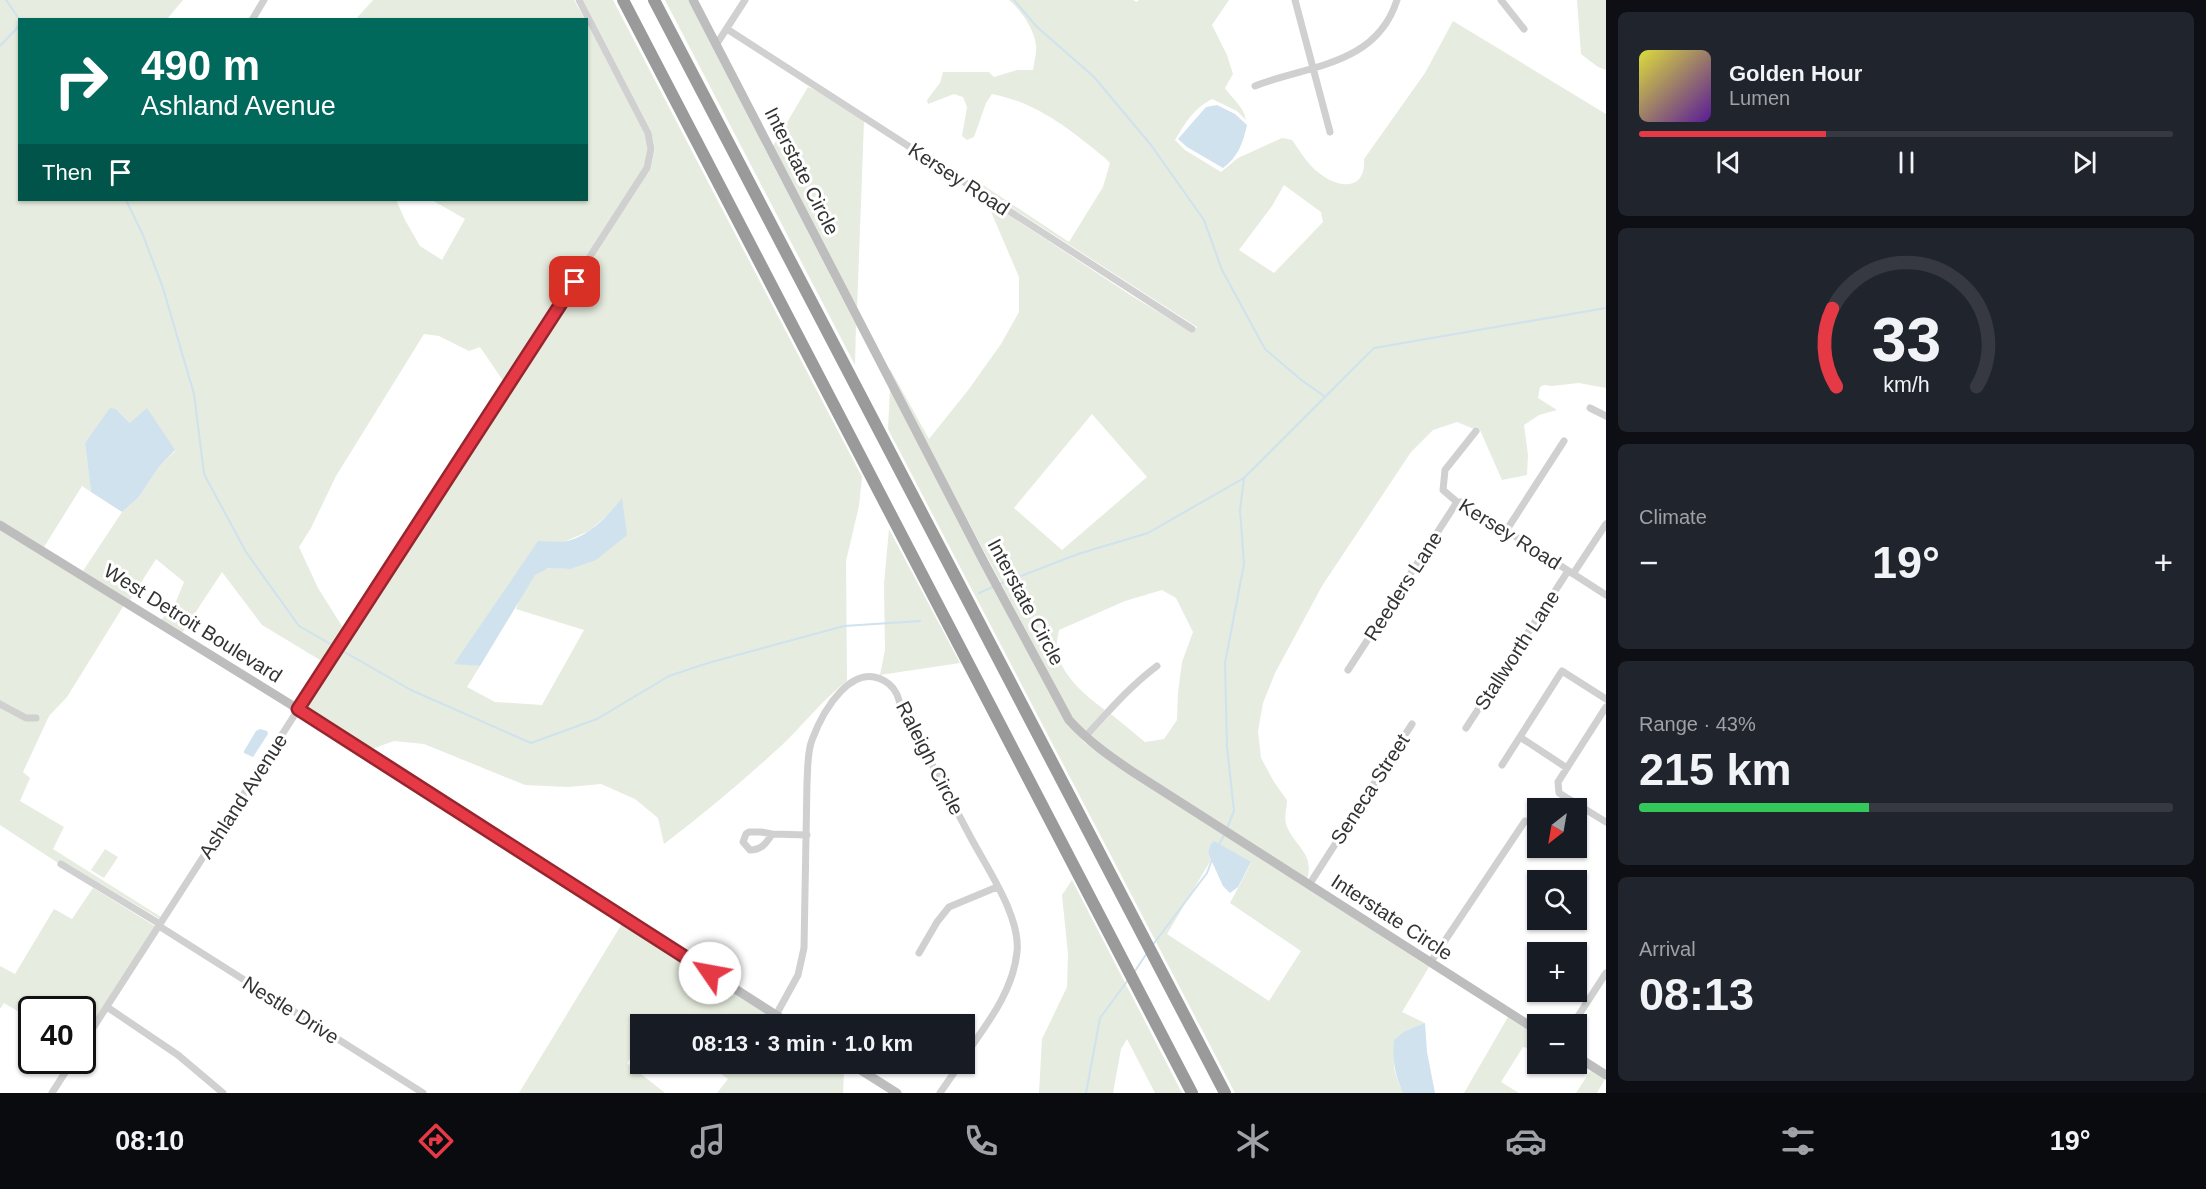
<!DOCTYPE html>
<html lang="en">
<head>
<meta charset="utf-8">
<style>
	body { margin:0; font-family:Arial,sans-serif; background:#20242c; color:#f1f3f6; height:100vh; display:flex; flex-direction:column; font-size:22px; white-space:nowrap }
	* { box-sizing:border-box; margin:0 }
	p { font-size:20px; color:#9ea1a6 }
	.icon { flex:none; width:33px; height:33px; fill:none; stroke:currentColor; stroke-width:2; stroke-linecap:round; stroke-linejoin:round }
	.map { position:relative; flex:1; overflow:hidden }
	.sheet { display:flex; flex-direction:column; gap:12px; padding:12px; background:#0d0f14; width:600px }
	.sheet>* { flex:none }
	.banner { position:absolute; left:18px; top:18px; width:570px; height:183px; border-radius:0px; box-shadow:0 2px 4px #0004; background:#00695c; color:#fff; overflow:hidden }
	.needle { width:39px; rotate:211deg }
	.tools { position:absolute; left:1527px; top:798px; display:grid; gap:12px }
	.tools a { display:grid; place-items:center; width:60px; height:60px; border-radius:0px; background:#171b24; box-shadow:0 2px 4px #0004; font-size:30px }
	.speed { position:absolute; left:18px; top:996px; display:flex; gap:12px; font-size:30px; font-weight:700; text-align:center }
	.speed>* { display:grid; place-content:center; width:78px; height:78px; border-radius:50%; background:#171b24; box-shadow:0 2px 4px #0004; line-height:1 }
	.speed .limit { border:3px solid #111; border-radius:9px; background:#fff; color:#111 }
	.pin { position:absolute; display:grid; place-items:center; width:51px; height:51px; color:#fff; margin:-26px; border-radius:12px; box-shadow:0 3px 9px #0006 }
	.me { position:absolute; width:66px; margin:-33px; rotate:303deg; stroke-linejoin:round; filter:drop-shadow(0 0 4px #0008) }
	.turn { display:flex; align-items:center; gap:21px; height:126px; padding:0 24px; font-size:27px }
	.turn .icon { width:78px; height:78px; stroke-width:2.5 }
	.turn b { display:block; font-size:42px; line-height:51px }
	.then { display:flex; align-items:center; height:57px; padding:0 24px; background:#0003; gap:12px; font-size:22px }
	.big { font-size:45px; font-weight:700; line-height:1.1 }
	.sheet .widget { flex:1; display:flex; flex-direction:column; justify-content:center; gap:9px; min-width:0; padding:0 21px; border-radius:9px; background:#20242c }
	.sheet .dial { align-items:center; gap:0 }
	.dial svg { height:156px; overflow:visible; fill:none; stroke:#363941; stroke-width:7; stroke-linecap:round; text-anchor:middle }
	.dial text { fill:#f1f3f6; stroke:none }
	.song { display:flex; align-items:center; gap:18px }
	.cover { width:72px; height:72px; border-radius:9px; background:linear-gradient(135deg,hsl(60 70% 55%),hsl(270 70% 35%)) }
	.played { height:6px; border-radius:3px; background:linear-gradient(90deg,#e63946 35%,#363941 35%) }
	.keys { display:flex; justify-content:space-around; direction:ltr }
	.heat { display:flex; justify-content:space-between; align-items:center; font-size:33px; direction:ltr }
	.charge { height:9px; border-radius:4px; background:linear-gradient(90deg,#34c759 43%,#363941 0) }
	.trip { position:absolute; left:630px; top:1014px; width:345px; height:60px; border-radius:0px; background:#171b24; box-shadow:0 2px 4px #0004; font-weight:700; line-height:60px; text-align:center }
	.tab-bar { display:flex; height:96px; justify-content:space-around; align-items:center; background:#090b0e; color:#9ea1a6 }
	.tab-bar .icon { width:42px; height:42px }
	.tab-bar .on { color:#e63946 }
	.tab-bar b { font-size:27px; color:#f1f3f6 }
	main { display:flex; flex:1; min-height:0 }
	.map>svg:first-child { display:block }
</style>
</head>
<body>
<main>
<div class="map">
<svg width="1606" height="1093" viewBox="0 0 1606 1093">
	<rect width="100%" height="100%" fill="#fff"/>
	<path fill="#e6ecdf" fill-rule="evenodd" d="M0,0H183L167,19L20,20V200H398L397,202L405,220L420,246L442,260L465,219L432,200H586L587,23L645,134L648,150L644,167L467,442L504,382L480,347L469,351L439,336L424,334L336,476L311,528L299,547L318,588L345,631L325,663L262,625L222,572L182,633L161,620L175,604L184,582L156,559L130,600L83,571L122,512L138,498L159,467L175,451L171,445L130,423L116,409L85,443L91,492L82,486L44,547L0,520Z
		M373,0H574L585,19H356Z
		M583,0H613L862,477L859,506L846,561L847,681C823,699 804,724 782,745C744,780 705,813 664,844L658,818L635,799L601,784L568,787L525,785L424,744L394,741L369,750L303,708L650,170L655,149L651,131ZM622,499L570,569C563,569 556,567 549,568C531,570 522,594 516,609L584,630L542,705L495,702L467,687L480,666L455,663L564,542L589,531L612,511Z
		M665,0H688L856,325L855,365Z
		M1009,0H1133L1137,2L1139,0H1229L1212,25L1227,55L1233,74L1225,88C1233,100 1243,105 1246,120L1237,111L1212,99C1194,108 1185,123 1175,140L1185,150L1221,172L1238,158L1282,138L1292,140C1300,151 1308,165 1319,173C1339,189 1366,191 1364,159L1425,73L1453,21L1606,114V388L1579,383L1552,386L1544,385L1540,387L1538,398L1557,410L1539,415L1524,425L1528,455L1527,475L1502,480L1480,430L1476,426L1474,429L1457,422L1433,430L1411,452L1322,586L1275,673L1263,703L1258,731L1261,758L1274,782L1287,800C1287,807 1284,817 1286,824C1294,847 1315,852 1307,880L1135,769L1090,737L1111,714L1145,742L1164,739L1177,720L1178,693L1182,662L1193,632L1176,598L1162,590L1125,601L1059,630C1058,637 1055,647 1057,653C1064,678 1086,696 1105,710L1085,732L1072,717L890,374V369L929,439L969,389L1001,344L1019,312V277L986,200L1132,296L1193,333L1197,327L984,190L983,185L1069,242L1103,187L1110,163L1105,158C1069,129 1038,103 992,94L986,103L974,137L967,140L962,136L967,107L963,97L954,94L928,104L927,100L940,83L943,72H989L994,77L1017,70H1033C1034,62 1037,53 1036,45C1034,29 1021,10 1009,0ZM1284,185L1321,212L1323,222L1274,273L1239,250L1272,206ZM1092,414L1147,477L1062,550L1014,508Z
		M1577,0H1606V70L1598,67L1581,54Z
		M808,87L815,90L864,121L857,309L773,146Z
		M890,389L1066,722L1084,742L1131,775L1429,967L1402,1012L1425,1023L1405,1031C1391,1059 1390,1064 1403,1093H1235L888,429ZM1210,845L1251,863L1230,903L1301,951L1269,1001L1167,934L1211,860L1208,853Z
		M0,529L124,605L67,697L49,716L23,772L30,778L20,801L64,827L53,849L161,917L160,919L61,860L58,863L0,825Z
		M889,529L960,663L880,675L885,650L884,584Z
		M105,849L118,857L104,878L91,870Z
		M1072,880L1182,1093H1155L1127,1039L1121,1049L1113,1093H1039L1042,1039L1067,987L1068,954L1062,895Z
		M93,888L155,926L83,1039L82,1010H32L31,1019L4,1003L0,1009V966L15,974L54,909L72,919Z
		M623,922L783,1024H640V1045L627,1063L665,1093H519Z
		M1508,1017L1537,1036V1051L1523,1047L1501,1082L1519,1093H1464Z
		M708,1064H841L844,1072L843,1093H717L728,1079Z
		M1591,1070L1605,1079L1597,1093H1576Z"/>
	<path fill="#cfe2ee" d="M1217,105L1235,114L1247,125C1243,143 1238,157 1223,168L1187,147L1178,139L1206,107Z
		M110,408L116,409L130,423L147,408L175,450L159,467L138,498L122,512L91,492L85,443Z
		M622,498L627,535L596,560L570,569L548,568L535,575L480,666L454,664L538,541C545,541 554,542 561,542C586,540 608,516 622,498Z
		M260,729L267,731L268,734L253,757L244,753V751L256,731Z
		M1214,841L1251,862L1238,887L1230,893L1223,886L1208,853L1210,845Z
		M1425,1023L1427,1052L1435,1093H1403C1395,1075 1392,1060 1394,1040L1405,1031Z"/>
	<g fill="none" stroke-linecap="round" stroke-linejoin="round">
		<path stroke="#cfe2ee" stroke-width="2" d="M6,0L20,20
			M1014,0L1036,26L1094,77L1151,145L1204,220L1222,270L1265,349L1300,379L1324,396
			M0,46L20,25
			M126,200L143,235L163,288L194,394L204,474L246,552L299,626L411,690L531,743L597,719L669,676L708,663L844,626L920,621
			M1000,584L1078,554L1148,533L1244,478L1374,348L1606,308
			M979,593L995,586
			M1227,828L1234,811L1227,747L1225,663L1244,564L1240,510L1244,478
			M1218,847L1225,833
			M1152,946L1207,873L1212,860
			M1135,971L1147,953
			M1086,1093L1100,1018L1128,980"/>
		<path stroke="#d0d0d0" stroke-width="7" d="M1295,0L1330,132
			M1501,0L1524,29
			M252,20L264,0
			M727,29L1192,329
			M716,45L745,0
			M1255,86C1308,65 1376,66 1397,0
			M1590,408L1606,416
			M1476,431L1445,470L1443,490L1457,502H1462L1606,595
			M1506,531L1564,441
			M1573,574L1606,524
			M1348,670L1457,502
			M0,704L26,718H36
			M1606,707L1558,782L1559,793L1606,822
			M1466,728L1568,571
			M1085,737C1108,712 1129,687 1157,666
			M1520,737L1567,768
			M1502,765L1562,671L1606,699
			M749,832H761L772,834C766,844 761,850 750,850L743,842L746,834Z
			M772,834L807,835
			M61,864L160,924
			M1309,885L1412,724
			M159,926L423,1093
			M919,953L937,922L949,907L997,887
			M1430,963L1525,821
			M107,1007L178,1055L223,1093
			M776,1015L798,975L804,948L807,782C808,768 807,753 812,740C822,713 853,656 889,684C900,693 899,705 904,717C907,724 913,730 917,736C935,770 953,804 971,838C987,868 1021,917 1017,952C1013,992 986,1025 964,1057
			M1573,1024L1606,973
			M82,1045L647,168L651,149L648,133L579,0
			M52,1093L73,1060
			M940,1093L960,1064"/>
		<path stroke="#bdbdbd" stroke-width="9" d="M693,0L985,564L1069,720C1088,741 1109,756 1133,772L1538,1031
			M0,525L298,709L790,1024
			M1576,1056L1606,1075
			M851,1064L897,1093"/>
		<path stroke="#9a9a9a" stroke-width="12" d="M623,0L1192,1093
			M654,0L1225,1093"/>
	</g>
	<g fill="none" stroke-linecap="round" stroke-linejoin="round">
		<defs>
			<path id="route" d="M575,282L298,709L710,973"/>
		</defs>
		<use href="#route" stroke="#96252e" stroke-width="15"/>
		<use href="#route" stroke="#e63946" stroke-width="10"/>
	</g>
	<g text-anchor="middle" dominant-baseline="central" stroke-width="6" stroke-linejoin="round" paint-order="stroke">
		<g font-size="20" fill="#333" stroke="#fff">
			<text transform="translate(802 171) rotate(63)">Interstate Circle</text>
			<text transform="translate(959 179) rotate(33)">Kersey Road</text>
			<text transform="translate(1510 534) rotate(32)">Kersey Road</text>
			<text transform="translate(1403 586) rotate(-57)">Reeders Lane</text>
			<text transform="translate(1026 602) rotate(62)">Interstate Circle</text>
			<text transform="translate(193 623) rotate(32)">West Detroit Boulevard</text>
			<text transform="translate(1517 650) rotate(-57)">Stallworth Lane</text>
			<text transform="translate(930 758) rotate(63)">Raleigh Circle</text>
			<text transform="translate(1370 789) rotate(-57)">Seneca Street</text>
			<text transform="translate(243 796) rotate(-57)">Ashland Avenue</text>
			<text transform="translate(1392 917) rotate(33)">Interstate Circle</text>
			<text transform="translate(291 1010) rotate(32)">Nestle Drive</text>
		</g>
	</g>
</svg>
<div class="tools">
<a><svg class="needle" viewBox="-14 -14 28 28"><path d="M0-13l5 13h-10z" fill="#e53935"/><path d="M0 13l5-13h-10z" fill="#9ea1a6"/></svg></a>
<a><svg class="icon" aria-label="search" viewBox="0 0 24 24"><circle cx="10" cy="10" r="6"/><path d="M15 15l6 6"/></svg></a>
<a>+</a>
<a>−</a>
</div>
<div class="speed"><div class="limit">40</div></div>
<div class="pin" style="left:575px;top:282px;background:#d93025"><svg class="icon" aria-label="arrive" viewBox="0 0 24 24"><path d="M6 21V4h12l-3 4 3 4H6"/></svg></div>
<svg class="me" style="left:710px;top:973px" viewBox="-20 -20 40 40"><circle r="19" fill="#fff"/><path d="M0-13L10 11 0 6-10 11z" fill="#e63946"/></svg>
<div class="trip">08:13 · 3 min · 1.0 km</div>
<div class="banner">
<div class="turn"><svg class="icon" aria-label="right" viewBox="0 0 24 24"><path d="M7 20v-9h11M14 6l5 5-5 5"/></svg><div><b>490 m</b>Ashland Avenue</div></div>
<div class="then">Then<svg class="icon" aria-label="arrive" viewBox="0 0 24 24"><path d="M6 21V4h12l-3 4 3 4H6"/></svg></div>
</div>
</div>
<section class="sheet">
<div class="widget">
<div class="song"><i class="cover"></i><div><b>Golden Hour</b><p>Lumen</p></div></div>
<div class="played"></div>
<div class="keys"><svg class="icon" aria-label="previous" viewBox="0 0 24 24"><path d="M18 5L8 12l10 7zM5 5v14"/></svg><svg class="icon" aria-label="pause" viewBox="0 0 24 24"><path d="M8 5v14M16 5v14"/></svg><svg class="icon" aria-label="next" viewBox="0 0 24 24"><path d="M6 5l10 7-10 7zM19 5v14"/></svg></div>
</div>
<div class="widget dial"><svg viewBox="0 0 100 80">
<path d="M14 69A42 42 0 1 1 86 69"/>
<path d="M14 69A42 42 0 0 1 12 29" stroke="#e63946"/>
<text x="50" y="56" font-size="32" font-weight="700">33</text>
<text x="50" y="72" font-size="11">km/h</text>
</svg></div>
<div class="widget"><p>Climate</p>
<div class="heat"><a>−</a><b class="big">19°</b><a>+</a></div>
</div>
<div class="widget"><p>Range · 43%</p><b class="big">215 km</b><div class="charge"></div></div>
<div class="widget"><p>Arrival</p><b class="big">08:13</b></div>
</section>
</main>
<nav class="tab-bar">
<b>08:10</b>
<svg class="icon on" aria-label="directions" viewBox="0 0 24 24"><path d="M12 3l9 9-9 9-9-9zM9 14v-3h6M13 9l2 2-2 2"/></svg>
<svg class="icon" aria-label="music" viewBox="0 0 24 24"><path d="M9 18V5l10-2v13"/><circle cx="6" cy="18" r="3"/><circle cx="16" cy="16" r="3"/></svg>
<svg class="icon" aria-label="phone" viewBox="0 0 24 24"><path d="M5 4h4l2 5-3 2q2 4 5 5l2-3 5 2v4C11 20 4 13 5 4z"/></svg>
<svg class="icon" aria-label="climate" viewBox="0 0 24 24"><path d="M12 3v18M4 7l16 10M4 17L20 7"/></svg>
<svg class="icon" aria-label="car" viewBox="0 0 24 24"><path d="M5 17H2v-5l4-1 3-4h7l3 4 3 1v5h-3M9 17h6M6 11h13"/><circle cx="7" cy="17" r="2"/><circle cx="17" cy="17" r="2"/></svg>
<svg class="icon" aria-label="filters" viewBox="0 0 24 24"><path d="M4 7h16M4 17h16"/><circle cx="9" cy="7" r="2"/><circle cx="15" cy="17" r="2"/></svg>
<b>19°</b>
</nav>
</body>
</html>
